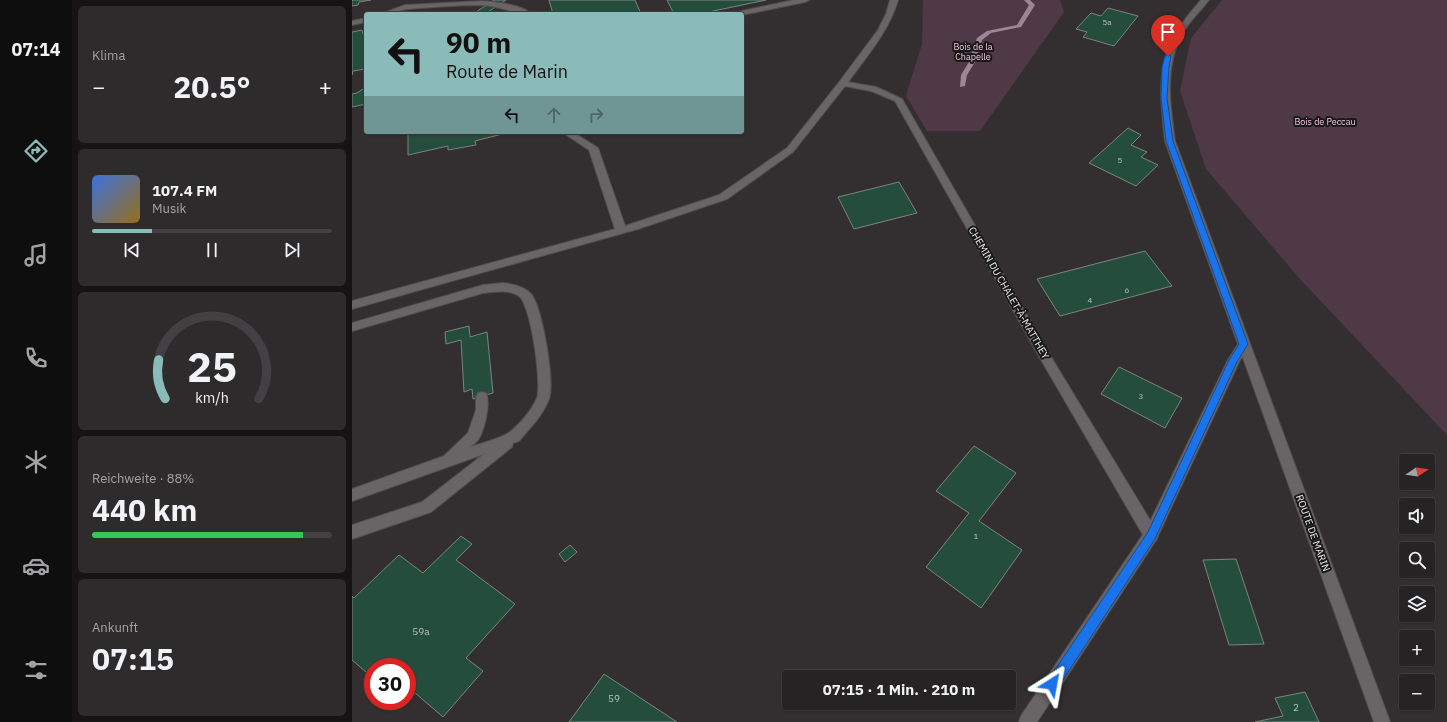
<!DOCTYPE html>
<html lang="de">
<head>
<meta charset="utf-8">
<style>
	body { margin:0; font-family:"IBM Plex Sans",sans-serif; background:#2e2b2d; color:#f1f3f6; height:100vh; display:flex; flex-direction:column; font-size:15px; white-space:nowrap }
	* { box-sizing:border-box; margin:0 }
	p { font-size:13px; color:#a4a4a7 }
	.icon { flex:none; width:22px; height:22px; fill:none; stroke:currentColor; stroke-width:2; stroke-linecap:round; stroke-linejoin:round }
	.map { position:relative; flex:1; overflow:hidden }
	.drawer { display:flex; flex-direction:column; gap:6px; padding:6px; background:#151314; width:280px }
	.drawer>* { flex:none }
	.top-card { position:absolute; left:12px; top:12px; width:380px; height:122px; border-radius:4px; box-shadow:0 1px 3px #0004,0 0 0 1px #424042; background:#8bbbb9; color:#111; overflow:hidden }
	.needle { width:26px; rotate:77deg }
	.buttons { position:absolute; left:1047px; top:454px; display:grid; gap:8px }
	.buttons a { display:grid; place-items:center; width:36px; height:36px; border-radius:4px; background:#262325; box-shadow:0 1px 3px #0004,0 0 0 1px #424042; font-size:20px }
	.speed { position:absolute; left:12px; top:658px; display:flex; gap:8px; font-size:20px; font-weight:700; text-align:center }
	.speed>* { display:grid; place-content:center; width:52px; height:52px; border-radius:50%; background:#262325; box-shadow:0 1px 3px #0004,0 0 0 1px #424042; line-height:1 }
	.speed .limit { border:6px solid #d22; background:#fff; color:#111 }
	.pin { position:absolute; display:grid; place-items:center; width:34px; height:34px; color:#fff; margin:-41px -17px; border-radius:50% 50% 50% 0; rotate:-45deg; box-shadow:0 0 4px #0007 }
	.pin .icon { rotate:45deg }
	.me { position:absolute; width:44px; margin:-22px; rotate:34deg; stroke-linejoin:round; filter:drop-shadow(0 0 3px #0008) }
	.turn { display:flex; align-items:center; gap:14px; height:84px; padding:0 16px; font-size:18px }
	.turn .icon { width:52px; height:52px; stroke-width:2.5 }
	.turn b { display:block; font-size:28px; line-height:34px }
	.lanes { display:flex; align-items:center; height:38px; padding:0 16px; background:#0003; justify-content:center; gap:20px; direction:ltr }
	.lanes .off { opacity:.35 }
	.big { font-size:30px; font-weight:700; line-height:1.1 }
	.drawer .widget { flex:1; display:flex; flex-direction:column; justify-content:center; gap:6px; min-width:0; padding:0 14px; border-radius:6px; background:#2e2b2d }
	.drawer .dial { align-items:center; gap:0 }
	.dial svg { height:104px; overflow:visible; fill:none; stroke:#424042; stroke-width:7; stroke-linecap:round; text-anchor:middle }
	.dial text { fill:#f1f3f6; stroke:none }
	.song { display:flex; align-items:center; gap:12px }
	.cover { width:48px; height:48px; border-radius:6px; background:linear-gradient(135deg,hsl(220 70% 55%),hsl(40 70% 35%)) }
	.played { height:4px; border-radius:2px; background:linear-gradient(90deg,#8bbbb9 25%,#424042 25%) }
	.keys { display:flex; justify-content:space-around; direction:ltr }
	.heat { display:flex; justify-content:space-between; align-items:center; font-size:22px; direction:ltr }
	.charge { height:6px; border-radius:3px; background:linear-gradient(90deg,#34c759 88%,#424042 0) }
	.trip { position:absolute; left:430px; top:670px; width:234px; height:40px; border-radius:4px; background:#262325; box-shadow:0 1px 3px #0004,0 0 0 1px #424042; font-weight:700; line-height:40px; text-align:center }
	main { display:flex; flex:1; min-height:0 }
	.dock { display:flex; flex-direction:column; width:72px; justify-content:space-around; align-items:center; background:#0f0e0f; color:#a4a4a7 }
	.dock .icon { width:28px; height:28px }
	.dock .on { color:#8bbbb9 }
	.dock b { font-size:18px; color:#f1f3f6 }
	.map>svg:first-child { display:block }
</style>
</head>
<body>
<main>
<nav class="dock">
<b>07:14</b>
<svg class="icon on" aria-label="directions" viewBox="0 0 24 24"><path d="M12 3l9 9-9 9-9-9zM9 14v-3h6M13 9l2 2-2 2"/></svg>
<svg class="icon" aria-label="music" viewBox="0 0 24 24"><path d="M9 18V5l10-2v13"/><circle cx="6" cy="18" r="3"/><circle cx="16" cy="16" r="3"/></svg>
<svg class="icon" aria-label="phone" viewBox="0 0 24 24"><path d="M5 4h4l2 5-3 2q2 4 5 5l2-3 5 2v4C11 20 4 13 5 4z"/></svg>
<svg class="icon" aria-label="climate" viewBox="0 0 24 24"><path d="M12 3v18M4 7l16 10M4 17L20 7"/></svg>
<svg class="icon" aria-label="car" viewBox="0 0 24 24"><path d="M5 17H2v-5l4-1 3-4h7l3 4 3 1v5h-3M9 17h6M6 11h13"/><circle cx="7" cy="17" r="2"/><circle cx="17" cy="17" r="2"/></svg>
<svg class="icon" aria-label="filters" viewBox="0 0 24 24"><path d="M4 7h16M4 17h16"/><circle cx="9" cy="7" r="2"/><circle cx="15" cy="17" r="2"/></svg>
</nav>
<section class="drawer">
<div class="widget"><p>Klima</p>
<div class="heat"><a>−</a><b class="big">20.5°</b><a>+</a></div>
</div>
<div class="widget">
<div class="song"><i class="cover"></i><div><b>107.4 FM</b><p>Musik</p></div></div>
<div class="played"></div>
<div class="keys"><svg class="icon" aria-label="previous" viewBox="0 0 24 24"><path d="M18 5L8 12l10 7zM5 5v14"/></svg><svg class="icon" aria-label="pause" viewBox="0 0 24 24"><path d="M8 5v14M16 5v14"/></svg><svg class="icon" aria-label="next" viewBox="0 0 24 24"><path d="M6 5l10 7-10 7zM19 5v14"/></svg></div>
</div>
<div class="widget dial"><svg viewBox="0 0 100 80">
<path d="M14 69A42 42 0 1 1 86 69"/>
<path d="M14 69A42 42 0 0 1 9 39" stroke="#8bbbb9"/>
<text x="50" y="56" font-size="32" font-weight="700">25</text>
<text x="50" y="72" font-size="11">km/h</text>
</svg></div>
<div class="widget"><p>Reichweite · 88%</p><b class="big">440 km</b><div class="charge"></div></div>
<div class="widget"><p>Ankunft</p><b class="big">07:15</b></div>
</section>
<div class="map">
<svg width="1095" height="722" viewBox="0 0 1095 722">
	<rect width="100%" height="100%" fill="#332f31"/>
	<path fill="#503947" d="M571,0H708L712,12L628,131H575L554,96L570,44Z
		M870,0H1095V435L948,279L854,169L828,91L839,38Z"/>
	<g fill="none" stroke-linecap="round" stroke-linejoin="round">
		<path fill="#a08596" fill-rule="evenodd" d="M672,0H678L683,5L669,27L639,33L630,40L623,62L615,75L613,86L608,87L609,75L617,62L625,38L635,31L665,25L677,5Z"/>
	</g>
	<path fill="#244e3b" stroke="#7e8280" d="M0,0H19L7,2L6,5L0,6Z
		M142,0H154L133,14H121Z
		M197,0H283L289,14H201Z
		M315,0H414L347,14H322Z
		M756,8L786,16L762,46L731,37L735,32L724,29L739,13L749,16Z
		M10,30L11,34L14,33V83L12,84L13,69L1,71L0,75V32Z
		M14,87V104L0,107V94L5,93Z
		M776,128L789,135L779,145L795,152L789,157L806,165L784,186L737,163Z
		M56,132H158L123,141L124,145L96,150V146L56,155Z
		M547,182L565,213L502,229L486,197Z
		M793,251L820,286L708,316L685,279Z
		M117,326L118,337L135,332L141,393L121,399L120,389L112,392L109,340L94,344L93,332Z
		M767,367L830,398L813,428L749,394Z
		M622,446L664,473L627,521L670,550L629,608L574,567L617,513L584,491Z
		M109,536L120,544L104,560L163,604L114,658L131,671L91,717L55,686V667H21V678L0,660V596L2,598L47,555L71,573Z
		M218,545L225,552L213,562L207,554Z
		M884,559L912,644L877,645L851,560Z
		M252,674L325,722H217Z
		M953,692L967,722H903L931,716L923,698Z"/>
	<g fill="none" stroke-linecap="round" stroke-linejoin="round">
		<defs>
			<path id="service" d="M442,0H457L453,2L390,15V14H381L385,12Z
				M538,0H546C537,31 515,56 496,82L524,87L550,99L696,352L804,530L806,535L804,540L799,542L794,540L688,358L543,101L519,91L493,86L441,152L375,199L286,229L0,309V301L263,229L237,150L210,132H221L246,148L273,226L367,195L435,148L488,81L526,30L534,14Z
				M131,1C143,2 171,5 179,14C163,14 147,6 130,5C106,5 81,7 56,9C46,10 41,14 29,14L53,5Z
				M14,18V22L0,25V21Z
				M151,283C160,284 172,286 179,294C190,307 203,381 197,399C191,415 178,428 167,441L161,443L160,447L79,512L0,539V525L70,502L132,454L0,501V489L92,456L116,433L124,410V397L126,393L130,392L134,393C139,404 132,431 126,440C124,442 121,445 118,447C128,444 152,437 158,432C168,424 180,410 185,398C190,383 179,305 167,296C157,289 142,292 131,293L0,331V323L131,285Z"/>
			<path id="minor" d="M892,339L896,341L898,344L887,362L804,540L685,722H667L669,716L794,530L876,360L888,341Z"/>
			<path id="secondary" d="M849,0H857C848,12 837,21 830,34C812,68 818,105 823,141L1038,722H1022L813,141C806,77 804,50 849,0Z"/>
		</defs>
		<use href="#service" stroke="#514e50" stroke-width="2"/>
		<use href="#minor" stroke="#514e50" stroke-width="2"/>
		<use href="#secondary" stroke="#514e50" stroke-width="2"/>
		<use href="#service" fill="#696567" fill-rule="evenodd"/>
		<use href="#minor" fill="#696567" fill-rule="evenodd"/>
		<use href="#secondary" fill="#696567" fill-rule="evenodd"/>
	</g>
	<path fill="#1a73e8" stroke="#114b97" d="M816,54L819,56L817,67L815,98L821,141L896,344L885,362L803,539L705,689L700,690L696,689L694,684L696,680L796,532L877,360L887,344L814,141L809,98L810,67L813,56Z"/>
	<g text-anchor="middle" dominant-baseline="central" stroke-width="4" stroke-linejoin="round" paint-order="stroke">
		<g font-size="8" fill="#bac3bf">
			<text x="755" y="22">5a</text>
			<text x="768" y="160">5</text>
			<text x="775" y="290">6</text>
			<text x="738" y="300">4</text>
			<text x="789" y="396">3</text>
			<text x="624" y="536">1</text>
		</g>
		<g font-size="9" fill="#f7c4e3" stroke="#191818">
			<text x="621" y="46">Bois de la<tspan x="621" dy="10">Chapelle</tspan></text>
			<text x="973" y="121">Bois de Peccau</text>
		</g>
		<g font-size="10" fill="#eceaeb" stroke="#191818">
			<text transform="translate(657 293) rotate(60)">CHEMIN DU CHALET-À-MATTHEY</text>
			<text transform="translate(961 533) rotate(70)">ROUTE DE MARIN</text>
		</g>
		<g font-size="10" fill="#bac3bf">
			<text x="69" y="631">59a</text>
			<text x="262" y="698">59</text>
			<text x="944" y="707">2</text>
		</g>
	</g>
</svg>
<div class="buttons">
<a><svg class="needle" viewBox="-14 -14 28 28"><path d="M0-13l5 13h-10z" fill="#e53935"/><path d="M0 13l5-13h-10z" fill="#a4a4a7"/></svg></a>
<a><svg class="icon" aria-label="sound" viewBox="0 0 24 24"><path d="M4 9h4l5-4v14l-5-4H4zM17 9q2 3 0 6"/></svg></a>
<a><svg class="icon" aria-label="search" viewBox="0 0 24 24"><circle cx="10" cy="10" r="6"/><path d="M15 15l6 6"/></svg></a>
<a><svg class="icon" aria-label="layers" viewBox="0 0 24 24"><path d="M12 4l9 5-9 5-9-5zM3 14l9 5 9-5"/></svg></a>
<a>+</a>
<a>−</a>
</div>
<div class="speed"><div class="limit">30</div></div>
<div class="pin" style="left:816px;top:56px;background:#d93025"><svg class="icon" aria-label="arrive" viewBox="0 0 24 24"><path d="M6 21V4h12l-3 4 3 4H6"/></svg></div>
<svg class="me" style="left:700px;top:684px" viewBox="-20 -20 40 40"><path d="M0-17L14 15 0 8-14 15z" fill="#1a73e8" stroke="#fff" stroke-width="4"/></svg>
<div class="trip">07:15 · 1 Min. · 210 m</div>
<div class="top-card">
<div class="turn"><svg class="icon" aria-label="left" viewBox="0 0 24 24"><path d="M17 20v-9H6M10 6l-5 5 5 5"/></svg><div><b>90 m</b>Route de Marin</div></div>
<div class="lanes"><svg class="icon" aria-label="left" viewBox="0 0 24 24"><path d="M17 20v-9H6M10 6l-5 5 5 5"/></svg><svg class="icon off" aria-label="ahead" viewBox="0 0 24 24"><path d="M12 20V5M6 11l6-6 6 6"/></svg><svg class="icon off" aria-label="right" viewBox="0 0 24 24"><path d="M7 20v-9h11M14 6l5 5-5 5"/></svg></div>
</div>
</div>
</main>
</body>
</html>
